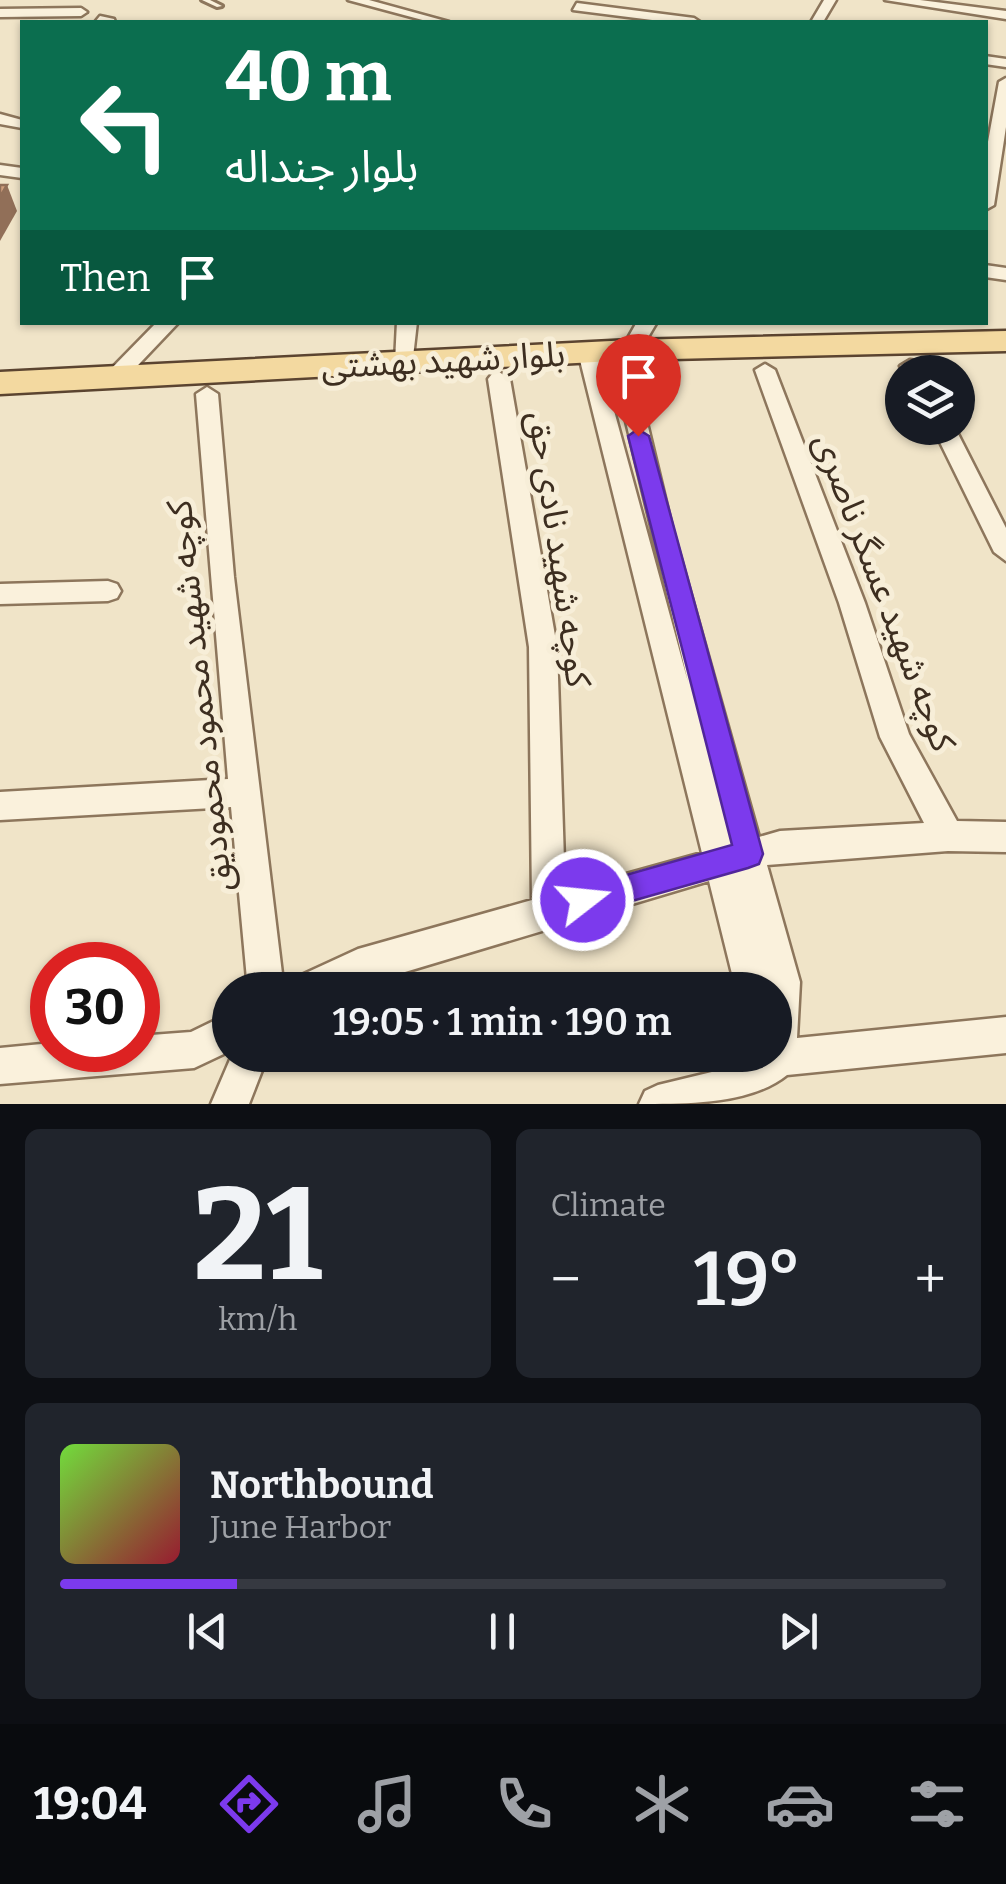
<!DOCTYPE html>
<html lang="en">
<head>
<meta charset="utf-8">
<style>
	body { margin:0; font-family:Bitter,"Noto Sans Arabic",serif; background:#20242c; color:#f1f3f6; height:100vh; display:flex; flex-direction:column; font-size:38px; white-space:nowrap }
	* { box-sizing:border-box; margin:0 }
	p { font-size:32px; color:#9ea1a6 }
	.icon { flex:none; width:55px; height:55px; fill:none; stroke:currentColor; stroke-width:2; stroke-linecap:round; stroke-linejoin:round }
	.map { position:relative; height:1104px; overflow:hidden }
	.sheet { display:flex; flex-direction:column; gap:25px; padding:25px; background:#0d0f14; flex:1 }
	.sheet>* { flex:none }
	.guide { position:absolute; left:20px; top:20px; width:968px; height:305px; border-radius:0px; box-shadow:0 2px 8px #0004; background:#0b6e4f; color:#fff; overflow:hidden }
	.controls { position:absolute; left:885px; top:355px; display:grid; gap:20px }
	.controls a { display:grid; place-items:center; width:90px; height:90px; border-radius:50%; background:#171b24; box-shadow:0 2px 8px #0004; font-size:50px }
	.speed { position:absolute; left:30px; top:942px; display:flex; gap:20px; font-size:50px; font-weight:700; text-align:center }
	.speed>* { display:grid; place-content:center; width:130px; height:130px; border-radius:50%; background:#171b24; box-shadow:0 2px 8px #0004; line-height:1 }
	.speed .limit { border:15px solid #d22; background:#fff; color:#111 }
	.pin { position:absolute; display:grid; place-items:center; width:85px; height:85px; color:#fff; margin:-102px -42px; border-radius:50% 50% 50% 0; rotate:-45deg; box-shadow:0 0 10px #0007 }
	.pin .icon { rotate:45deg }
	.me { position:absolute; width:110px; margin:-55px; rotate:74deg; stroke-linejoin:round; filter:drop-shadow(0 0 8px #0008) }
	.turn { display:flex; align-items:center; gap:35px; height:210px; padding:0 40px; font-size:45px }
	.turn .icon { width:130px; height:130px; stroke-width:2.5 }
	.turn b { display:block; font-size:70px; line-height:85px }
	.then { display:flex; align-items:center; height:95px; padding:0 40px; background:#0003; gap:20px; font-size:38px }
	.big { font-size:75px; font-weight:600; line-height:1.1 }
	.sheet .card { flex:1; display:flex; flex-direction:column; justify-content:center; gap:15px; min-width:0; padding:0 35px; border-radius:15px; background:#20242c }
	.sheet .dial { align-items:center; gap:0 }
	.dial b { font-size:130px; line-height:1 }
	.song { display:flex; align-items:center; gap:30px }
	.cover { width:120px; height:120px; border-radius:15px; background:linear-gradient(135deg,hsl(100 70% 55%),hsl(350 70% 35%)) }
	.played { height:10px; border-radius:5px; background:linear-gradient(90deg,#7c3aed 20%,#363941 20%) }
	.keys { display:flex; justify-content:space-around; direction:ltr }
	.heat { display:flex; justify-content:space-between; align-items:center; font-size:55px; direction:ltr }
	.sheet .tiles { flex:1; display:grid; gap:25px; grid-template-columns:1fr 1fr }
	.card:last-child { grid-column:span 2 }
	.trip { position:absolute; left:212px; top:972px; width:580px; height:100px; border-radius:50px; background:#171b24; box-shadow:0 2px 8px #0004; font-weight:600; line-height:100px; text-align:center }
	.dock { display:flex; height:160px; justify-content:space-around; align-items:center; background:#090b0e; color:#9ea1a6 }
	.dock .icon { width:70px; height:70px }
	.dock .on { color:#7c3aed }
	.dock b { font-size:45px; color:#f1f3f6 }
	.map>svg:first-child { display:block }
</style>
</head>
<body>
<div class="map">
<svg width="1006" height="1104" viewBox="0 0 1006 1104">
	<rect width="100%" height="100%" fill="#f0e4c8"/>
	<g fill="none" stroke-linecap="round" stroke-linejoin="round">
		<defs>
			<path id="service" d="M202,0H210L222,6L217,7Z"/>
			<path id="minor" d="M348,0H369L449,22H430Z
				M824,0H836L823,22H811Z
				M885,0H920L1006,11V19Z
				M577,3L694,18L700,22H668L573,10Z
				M0,9L81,8L87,12L81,16L0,17Z
				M100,16L114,19L115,22H95Z
				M985,56L1006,59V67L985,64Z
				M1006,78V127L994,205L985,210V158L999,82Z
				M0,114L22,120V128L0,124Z
				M0,165L22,168V178L0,175Z
				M985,265L1006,268V280L985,277Z
				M157,322H179L122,382H108V372Z
				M397,322H417L412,366H398L395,362Z
				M637,322H657L638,354L631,356L673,531L759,837L780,831L924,823L880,737L839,603L755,370L765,364L775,370L865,603L909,734L957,821L1006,822V852L948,851L767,865L800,982L797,1038L1006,1017V1053L787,1075C751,1104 689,1104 639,1104L645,1091L658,1085L749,1063L756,1055H775V990H736L709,881L345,990H289L295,978L358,949L532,900L529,647L488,379L492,374L499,372L510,379L557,647L565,891L702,853L578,352L588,346L598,352L688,682L609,350L612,346L624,345Z
				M910,360L917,361L924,372H904L900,366Z
				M207,387L218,394L234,577L284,990H248L231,807L0,820V792L228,779L196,394Z
				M933,428H955L1006,528V561L994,552Z
				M108,581L117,584L121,591L117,598L108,601L0,604V584Z
				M230,1013V1051L194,1068L0,1084V1048L52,1043V1050H138V1036L191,1032Z
				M232,1055H268L249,1104H211Z"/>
			<path id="primary" d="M1006,331V351L631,360L0,394V372L631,340Z"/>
		</defs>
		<use href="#service" stroke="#8d765c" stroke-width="6"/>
		<use href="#minor" stroke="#8d765c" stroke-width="5"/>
		<use href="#primary" stroke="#5b4430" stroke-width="5"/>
		<use href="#service" fill="#faf1dc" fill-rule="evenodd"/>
		<use href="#minor" fill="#faf1dc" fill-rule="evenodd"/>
		<use href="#primary" fill="#f3d9a0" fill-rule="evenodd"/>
	</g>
	<path fill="#916f58" d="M7,185L17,211L0,241V197Z"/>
	<path fill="#cf9f7d" stroke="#916f58" stroke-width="2.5" d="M0,185H7L0,197Z"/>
	<path fill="#7c3aed" stroke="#51269a" stroke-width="2.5" d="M638,429L649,436L763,854L759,864L748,868L583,915L573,911L568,900L573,890L732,845L628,436Z"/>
	<g text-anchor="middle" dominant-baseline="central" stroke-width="10" stroke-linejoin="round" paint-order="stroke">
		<g font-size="35" fill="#3d2e20" stroke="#f7eed8">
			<text transform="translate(443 360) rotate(-3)">بلوار شهید بهشتی</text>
			<text transform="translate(560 549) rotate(82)">کوچه شهید نادی حق</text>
			<text transform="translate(885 592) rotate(69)">کوچه شهید عسگر ناصری</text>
			<text transform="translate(199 696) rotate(-96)">کوچه شهید محمود محمودیق</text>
		</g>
	</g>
</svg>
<div class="controls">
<a><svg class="icon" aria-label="layers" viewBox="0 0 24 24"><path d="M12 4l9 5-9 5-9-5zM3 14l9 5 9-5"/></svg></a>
</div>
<div class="speed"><div class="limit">30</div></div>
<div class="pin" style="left:638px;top:436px;background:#d93025"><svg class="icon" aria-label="arrive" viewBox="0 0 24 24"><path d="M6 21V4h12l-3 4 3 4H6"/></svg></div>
<svg class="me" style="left:583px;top:900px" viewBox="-20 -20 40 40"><circle r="17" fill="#7c3aed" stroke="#fff" stroke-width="3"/><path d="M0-11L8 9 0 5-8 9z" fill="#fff"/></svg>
<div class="trip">19:05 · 1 min · 190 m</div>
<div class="guide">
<div class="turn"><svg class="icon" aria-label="left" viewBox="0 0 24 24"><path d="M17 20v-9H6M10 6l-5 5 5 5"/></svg><div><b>40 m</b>بلوار جنداله</div></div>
<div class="then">Then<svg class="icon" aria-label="arrive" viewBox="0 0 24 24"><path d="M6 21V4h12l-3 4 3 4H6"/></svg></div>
</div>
</div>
<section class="sheet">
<div class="tiles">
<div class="card dial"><b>21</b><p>km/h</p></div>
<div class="card"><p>Climate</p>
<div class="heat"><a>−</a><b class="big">19°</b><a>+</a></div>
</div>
<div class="card">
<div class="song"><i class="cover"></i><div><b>Northbound</b><p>June Harbor</p></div></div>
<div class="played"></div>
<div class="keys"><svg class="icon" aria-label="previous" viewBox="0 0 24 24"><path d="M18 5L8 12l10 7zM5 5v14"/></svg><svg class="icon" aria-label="pause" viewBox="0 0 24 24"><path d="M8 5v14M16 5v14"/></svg><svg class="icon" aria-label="next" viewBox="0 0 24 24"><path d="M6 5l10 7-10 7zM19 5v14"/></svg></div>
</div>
</div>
</section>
<nav class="dock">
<b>19:04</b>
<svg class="icon on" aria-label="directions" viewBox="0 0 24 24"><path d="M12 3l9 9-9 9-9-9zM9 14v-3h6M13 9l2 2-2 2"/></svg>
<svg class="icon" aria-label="music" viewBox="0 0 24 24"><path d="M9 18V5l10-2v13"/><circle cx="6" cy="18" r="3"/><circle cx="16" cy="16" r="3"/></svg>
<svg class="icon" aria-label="phone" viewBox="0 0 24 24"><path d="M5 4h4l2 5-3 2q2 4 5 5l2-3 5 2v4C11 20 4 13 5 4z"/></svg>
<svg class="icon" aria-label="climate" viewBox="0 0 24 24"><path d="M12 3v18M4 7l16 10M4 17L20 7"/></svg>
<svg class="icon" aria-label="car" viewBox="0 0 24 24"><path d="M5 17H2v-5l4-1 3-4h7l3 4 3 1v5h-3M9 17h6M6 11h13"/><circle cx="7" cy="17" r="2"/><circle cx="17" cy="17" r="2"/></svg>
<svg class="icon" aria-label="filters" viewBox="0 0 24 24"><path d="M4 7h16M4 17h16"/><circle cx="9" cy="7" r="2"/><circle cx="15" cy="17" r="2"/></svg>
</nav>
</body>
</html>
